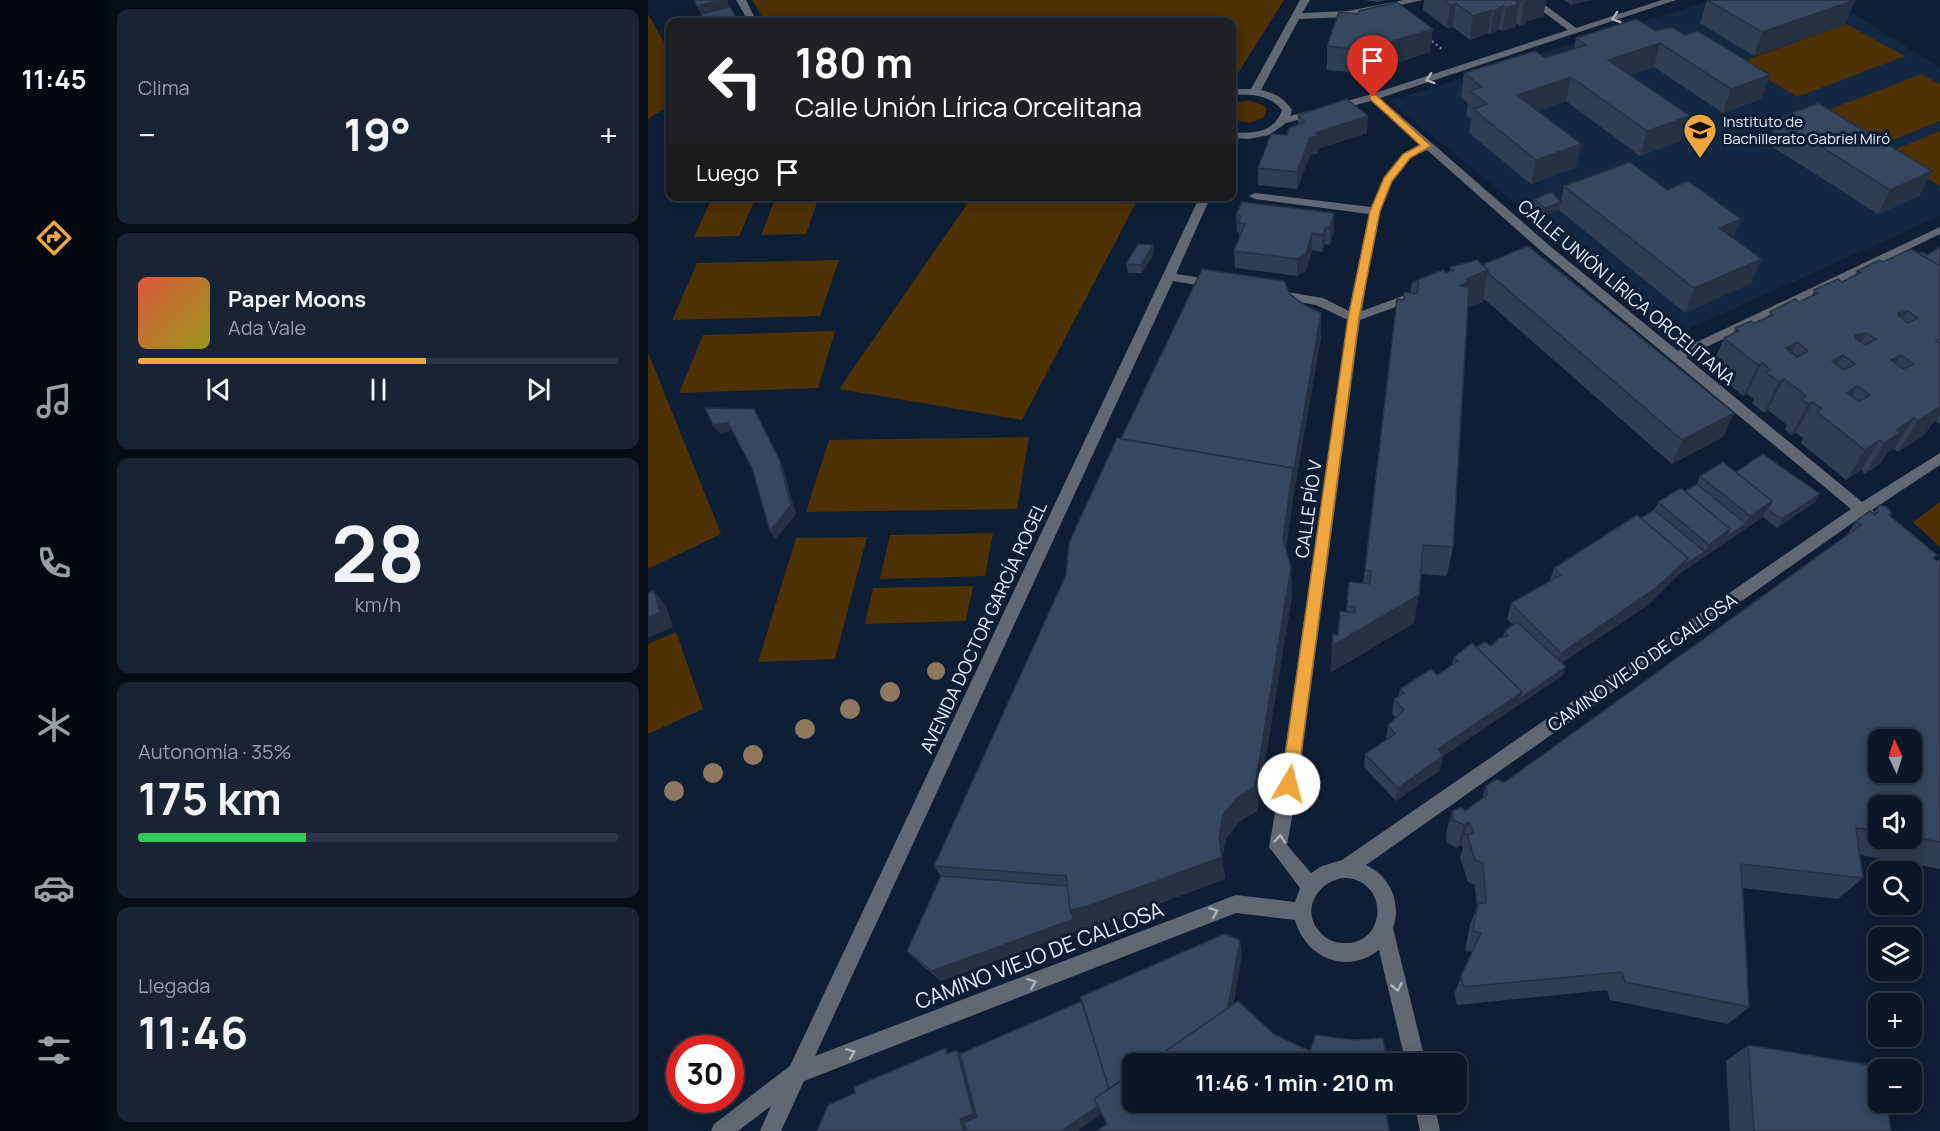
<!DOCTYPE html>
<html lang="es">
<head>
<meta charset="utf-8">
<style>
	body { margin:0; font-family:Manrope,sans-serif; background:#182434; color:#f1f3f6; height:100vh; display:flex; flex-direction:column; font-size:22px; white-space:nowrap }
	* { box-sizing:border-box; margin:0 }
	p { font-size:20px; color:#999fa8 }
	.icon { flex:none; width:33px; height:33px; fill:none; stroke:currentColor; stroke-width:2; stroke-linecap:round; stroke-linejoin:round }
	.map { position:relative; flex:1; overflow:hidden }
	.side { display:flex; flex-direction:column; gap:9px; padding:9px; background:#060d16; width:540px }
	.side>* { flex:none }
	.top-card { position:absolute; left:18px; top:18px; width:570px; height:183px; border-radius:12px; box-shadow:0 3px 15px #0003,0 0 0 2px #2a3645; background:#202124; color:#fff; overflow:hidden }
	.needle { width:39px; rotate:356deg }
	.buttons { position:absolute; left:1220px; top:729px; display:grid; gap:12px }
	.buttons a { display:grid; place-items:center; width:54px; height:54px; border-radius:12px; background:#0a1728; box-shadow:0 3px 15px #0003,0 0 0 2px #2a3645; font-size:30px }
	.speed { position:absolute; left:18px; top:1035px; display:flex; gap:12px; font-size:30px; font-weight:700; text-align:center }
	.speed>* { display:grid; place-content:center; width:78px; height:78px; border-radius:50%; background:#0a1728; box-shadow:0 3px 15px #0003,0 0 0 2px #2a3645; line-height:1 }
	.speed .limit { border:9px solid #d22; background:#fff; color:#111 }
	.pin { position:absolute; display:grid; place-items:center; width:51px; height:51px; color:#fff; margin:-62px -26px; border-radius:50% 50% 50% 0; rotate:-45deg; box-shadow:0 0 6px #0007 }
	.pin .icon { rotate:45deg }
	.me { position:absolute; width:66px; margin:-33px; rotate:8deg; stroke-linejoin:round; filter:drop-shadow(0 0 4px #0008) }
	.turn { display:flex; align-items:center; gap:21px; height:126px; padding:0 30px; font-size:27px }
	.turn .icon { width:78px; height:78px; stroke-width:2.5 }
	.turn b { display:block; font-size:42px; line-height:51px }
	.then { display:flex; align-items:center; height:57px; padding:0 30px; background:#0003; gap:12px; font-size:22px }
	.big { font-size:45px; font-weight:700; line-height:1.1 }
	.side .widget { flex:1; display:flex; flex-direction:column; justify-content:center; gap:9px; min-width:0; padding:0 21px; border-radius:12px; background:#182434 }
	.side .dial { align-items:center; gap:0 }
	.dial b { font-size:78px; line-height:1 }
	.song { display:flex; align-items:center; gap:18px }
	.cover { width:72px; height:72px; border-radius:9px; background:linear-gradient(135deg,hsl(10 70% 55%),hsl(60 70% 35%)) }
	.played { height:6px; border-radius:3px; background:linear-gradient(90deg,#f0a63f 60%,#2a3645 60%) }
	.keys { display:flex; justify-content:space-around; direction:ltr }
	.heat { display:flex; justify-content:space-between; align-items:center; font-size:33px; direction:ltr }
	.charge { height:9px; border-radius:4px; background:linear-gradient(90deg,#34c759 35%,#2a3645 0) }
	.trip { position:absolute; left:474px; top:1053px; width:345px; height:60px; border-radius:12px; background:#0a1728; box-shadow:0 3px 15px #0003,0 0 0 2px #2a3645; font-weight:700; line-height:60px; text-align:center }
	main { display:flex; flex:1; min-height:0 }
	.tab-bar { display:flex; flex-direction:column; width:108px; justify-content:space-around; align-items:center; background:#040910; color:#999fa8 }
	.tab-bar .icon { width:42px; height:42px }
	.tab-bar .current { color:#f0a63f }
	.tab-bar b { font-size:27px; color:#f1f3f6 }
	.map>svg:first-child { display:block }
</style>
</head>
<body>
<main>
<nav class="tab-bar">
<b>11:45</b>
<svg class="icon current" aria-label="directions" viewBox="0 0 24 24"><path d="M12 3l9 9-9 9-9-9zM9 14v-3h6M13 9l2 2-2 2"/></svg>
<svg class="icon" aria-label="music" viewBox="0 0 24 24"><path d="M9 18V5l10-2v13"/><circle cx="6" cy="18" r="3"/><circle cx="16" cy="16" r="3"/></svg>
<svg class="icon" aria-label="phone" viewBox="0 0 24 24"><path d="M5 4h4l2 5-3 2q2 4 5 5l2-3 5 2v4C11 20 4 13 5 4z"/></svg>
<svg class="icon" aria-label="climate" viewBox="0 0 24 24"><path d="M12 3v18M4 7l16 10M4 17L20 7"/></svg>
<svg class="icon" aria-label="car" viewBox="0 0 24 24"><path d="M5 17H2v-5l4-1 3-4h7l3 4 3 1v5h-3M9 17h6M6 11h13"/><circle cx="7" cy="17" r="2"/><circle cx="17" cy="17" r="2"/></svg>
<svg class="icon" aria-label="filters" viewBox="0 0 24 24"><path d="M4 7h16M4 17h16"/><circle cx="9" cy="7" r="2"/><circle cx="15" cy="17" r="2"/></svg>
</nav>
<section class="side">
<div class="widget"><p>Clima</p>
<div class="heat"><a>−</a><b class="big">19°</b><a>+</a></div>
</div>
<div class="widget">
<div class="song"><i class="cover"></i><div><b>Paper Moons</b><p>Ada Vale</p></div></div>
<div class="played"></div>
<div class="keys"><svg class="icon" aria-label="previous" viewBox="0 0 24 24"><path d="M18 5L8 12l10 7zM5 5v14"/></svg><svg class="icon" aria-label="pause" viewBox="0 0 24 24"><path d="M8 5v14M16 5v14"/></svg><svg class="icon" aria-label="next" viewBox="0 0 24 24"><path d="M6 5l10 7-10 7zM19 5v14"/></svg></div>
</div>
<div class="widget dial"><b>28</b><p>km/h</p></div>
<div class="widget"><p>Autonomía · 35%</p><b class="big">175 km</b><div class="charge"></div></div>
<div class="widget"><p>Llegada</p><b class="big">11:46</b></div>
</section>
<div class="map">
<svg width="1292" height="1131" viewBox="0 0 1292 1131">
	<rect width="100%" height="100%" fill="#0e1f35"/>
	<path fill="#132843" d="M1064,0H1185L1292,68V216L1029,334L741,101Z"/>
	<path fill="#4e3105" d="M104,0H636L587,78H584V22H117Z
		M0,14L22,53V105L0,119Z
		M1198,24L1257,56L1149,97L1092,62Z
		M1273,74L1292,84V121L1228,147L1172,113Z
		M601,100L615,105L619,109L615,118L601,123L584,119V104Z
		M1292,131V186L1238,153Z
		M65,196L108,197L91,236L46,237Z
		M128,197H171L158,234L113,235Z
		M324,197H491L374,420L191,389Z
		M191,260L172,316L24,320L49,263Z
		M187,331L170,388L31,393L55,335Z
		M0,352L73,534L0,569Z
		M381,437L369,509L158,512L181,440Z
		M1292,502V547L1265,522Z
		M345,533L337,576L232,579L242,535Z
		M219,537L187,659L110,662L148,538Z
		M325,586L318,621L217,624L225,588Z
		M28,632L55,709L0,734V644Z"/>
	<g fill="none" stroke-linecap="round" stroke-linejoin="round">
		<path stroke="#788597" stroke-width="2" stroke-dasharray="2 3" stroke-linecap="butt" d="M780,38L795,50"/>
		<path fill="#5f6873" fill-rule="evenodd" d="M88,0H98L109,22H101Z
			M652,0H662L654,13L700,11L756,0H775L700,17L651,19L613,90C627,93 636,98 644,110L642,116L721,95L920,30L879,0H890L928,28L1014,0H1028L732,98L902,246L1030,351L1292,227V234L1038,357L1214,502L1292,453V465L1224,510L1242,527L1240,531H1230L1213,517L718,865C742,876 754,903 745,928L778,1064H758L731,950C699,975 658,959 647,920L588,913L156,1081L133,1131H112L123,1106L90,1131H63L66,1124L142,1066L552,196H563L528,274L567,280L573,284L567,288L525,281L167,1056L588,895L647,902L652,888L621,847L632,784L700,320L668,305L627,298L621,294L627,290L675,298L701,311L721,214L607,199L601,196L607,193L723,207C736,178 744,160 773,145L723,101L638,123L621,135L601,139L584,138V132C605,134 626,133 634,110C621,94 603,94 584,95V89H603ZM779,150L894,252L1203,509L694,860L674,866L663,873L639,845L650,784L712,320L772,298L774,295L768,291L714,311C722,266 726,190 762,159C767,155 774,152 779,150ZM697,878C742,880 739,946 695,943C683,943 675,937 668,927C654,905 674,879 697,878Z
			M766,1102H786L792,1131H772Z"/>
	</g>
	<g fill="#8e795f">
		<circle cx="288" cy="671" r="9"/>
		<circle cx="242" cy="692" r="10"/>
		<circle cx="202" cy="709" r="10"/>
		<circle cx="157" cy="729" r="10"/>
		<circle cx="105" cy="755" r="10"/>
		<circle cx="65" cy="773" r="10"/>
		<circle cx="26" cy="791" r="10"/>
	</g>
	<path fill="#2e3e53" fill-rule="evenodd" d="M715,0H738L730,2Z
		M776,0H898L895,17L879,21V23L872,26L868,23L867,27L854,31L851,29L842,35L840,33L822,40L805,27L799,28L775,10Z
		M916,0H943L923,5Z
		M1059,0H1207L1197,24L1106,56L1052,23Z
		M710,14L767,16L782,52L727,70L713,69L711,73L679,70V46Z
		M1008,31L1037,35L1122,75L1113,99L1075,113L1006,67L982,75L1035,140L992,156L918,101L890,111L933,144L927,168L883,184L821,133L823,119L818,115L820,103L813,97L816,73L897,58L926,49L928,38Z
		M650,115L719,133L670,149V153L662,155L649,189L610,185V168L639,135L650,124Z
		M1129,119L1284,171L1271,196L1230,214L1120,144Z
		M916,186L1019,190L1093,219L1085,238L1103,283L1037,313L911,210L895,216L884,207L886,199L913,202Z
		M686,213V230L682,245L677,244L674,252L664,250L658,271L649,276L587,268L586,251L591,239V232H589L588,215Z
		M505,245L506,253L494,273H480L478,264Z
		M1292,247V424L1288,421L1284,424L1276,435L1250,452L1246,449L1239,453L1233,463L1217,474L1213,470L1198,480L1153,443L1155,438L1148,433L1143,435L1137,429L1139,425L1120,410L1116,413L1104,403L1106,399L1099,394L1095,396L1063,369L1076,338L1085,334L1087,328L1106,323L1119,318L1122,312L1151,302L1164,296L1166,290L1194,282L1206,276L1209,271L1235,262L1271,253L1279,255Z
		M834,265L1086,413L1075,437L1024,464L835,298V302L819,308L805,547L799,576L772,574L766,623L682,673L690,635L698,612L701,582L715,584L717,570L764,282L798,273L802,271V267Z
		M642,294L673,337L645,498L638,549L644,595L609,811L591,822L578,839L574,858L577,879L449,927L431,930L293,981L269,961L259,951L293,876L286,866L418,575L473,439Z
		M1088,472L1167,502L1129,528L1115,517L1032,573L1001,604L914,663L915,675L795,756L792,770L748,801L716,767L717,754L739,740L738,739L740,725L748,718L744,713L746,699L751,696L752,689L789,675L804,665L806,657L828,647L843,646L855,637L857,631L865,625L859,619L863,603L901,582L906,568L993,518L1006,510L1010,502L1037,491L1049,484L1052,476Z
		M1231,505L1244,514L1242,516L1286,559L1289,561L1292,559V869L1212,855L1215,878L1190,899L1094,888L1101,1007L1080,1024L962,1000L959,990L809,1005L806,994L824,952L817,951L822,924L829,908L827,885L820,882L812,857L815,848L813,845L809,848L799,843L798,834L804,811H817L834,798L838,786L857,782L1200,534L1208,521L1225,513ZM1230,806H1263V838H1230Z
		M1100,1045L1243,1131H1082L1078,1061Z"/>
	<path fill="#253243" d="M74,0H79L85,15L57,22L49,6Z
		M872,0L867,27L854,31L858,8Z
		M878,0H898L895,17L879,21V23L872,26L876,3Z
		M924,0H943L923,5Z
		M1207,0L1197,24L1106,56L1114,32Z
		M808,3L805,27L799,28L802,5Z
		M855,6L851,29L842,35L846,11Z
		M844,10L840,33L822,40L825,16Z
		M785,29L782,52L727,70L728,46Z
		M1012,43L1006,67L955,84L960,60Z
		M714,45L713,69L711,73L712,50Z
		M1122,75L1113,99L1075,113L1083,89Z
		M923,77L918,101L865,120L869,95Z
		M720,116L719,133L670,149V153L662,155L649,189V172L662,138L668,133Z
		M1042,116L1035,140L992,156L999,131Z
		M933,144L927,168L883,184L888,160Z
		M1284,171L1271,196L1230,214L1242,190Z
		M913,202L911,210L895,216L897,208Z
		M686,213V230L682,245V228Z
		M1093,219L1083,243L1071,228Z
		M678,227L677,244L674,252V235Z
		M664,233V250L658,271L649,276V259Z
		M505,245L506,253L494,273L493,265Z
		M1114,259L1103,283L1037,313L1046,288Z
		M840,270L835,302L816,309L811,286L818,279Z
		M1260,311L1242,342L1250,313Z
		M673,313V337L645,498L635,568V539L645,468Z
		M1218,333L1203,361L1207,335Z
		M1149,342L1134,373L1138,348Z
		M1195,355L1178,386L1184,361Z
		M1253,355L1234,386L1243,360Z
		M1114,363L1099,394L1095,396L1110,365Z
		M1136,379L1120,410L1116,413L1131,382Z
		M1209,386L1192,417L1182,423L1199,393Z
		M1165,402L1148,433L1143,435L1160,404Z
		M1292,402V415L1288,421L1284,424L1276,435L1250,452L1270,421Z
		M106,409L135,467L148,514L127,540L122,531Z
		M1086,413L1075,437L1024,464L1034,440Z
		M1266,418L1246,449L1239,453L1233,463L1217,474L1236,443L1248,430Z
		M80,423L85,431L71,433L65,425Z
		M1232,440L1213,470L1198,480L1217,450Z
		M1172,494L1167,502L1129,528L1134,519Z
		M1124,501L1115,517L1032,573L1001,604L908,667L913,653L1040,558L1057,552L1061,545L1082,529L1098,524L1102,516Z
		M643,567L644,595L609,811L591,822L578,839L574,858L577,879L449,927L431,930L293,981L284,971L422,910L571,839L575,815Z
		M6,591L18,606L25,627L0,638V618Z
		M771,595L766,623L682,673L684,646Z
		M918,667L915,675L787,762L790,749L874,692Z
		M795,756L792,770L748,801L750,788Z
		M821,822L813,845L809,848L816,825Z
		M592,940L594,955L582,1026L527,1064Z
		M309,1050L321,1062L337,1123L326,1131H315L312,1119Z
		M484,1093L429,1131H413L464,1096Z"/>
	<path fill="#354860" stroke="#253243" stroke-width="1.5" fill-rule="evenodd" d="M46,0H74L49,6Z
		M796,0H872L868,1L871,4L858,8L855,6L846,11L844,10L825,16L808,3L802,5Z
		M872,0H883L876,3Z
		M1059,0H1207L1114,32Z
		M749,2L785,29L728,46L714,45L712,50L679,46L691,12L710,14L711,11Z
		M82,7L91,22H57L53,14Z
		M988,19L1008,31L1023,27L1037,35L1050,31L1122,75L1083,89L1012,43L960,60L1042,116L999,131L923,77L869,95L933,144L888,160L825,109L839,104L822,91L834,87L816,73L887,51L897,58L938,45L928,38Z
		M699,99L720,116L668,133L670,136L662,138L649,172L610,168L623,134L639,135L641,128L657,122L650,115Z
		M1170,103L1284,171L1242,190L1129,119Z
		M982,162L1019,190L1040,181L1093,219L1071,228L1114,259L1046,288L916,186Z
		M904,192L913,202L897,208L886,199Z
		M594,202L686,213L682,228L678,227L674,235L664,233L658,254L649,259L586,251L597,224L590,223L593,216L588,215Z
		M490,244L505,245L493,265L478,264Z
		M880,246L1086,413L1034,440L840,273V270L834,265Z
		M1292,247V266L1271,253L1274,252L1279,255Z
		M1263,249L1292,266V339L1288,341L1292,343V407L1270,421L1266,418L1248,430L1252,433L1236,443L1232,440L1217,450L1169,412L1174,409L1165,402L1160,404L1153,399L1158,396L1136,379L1131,382L1118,372L1123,370L1114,363L1110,365L1076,338L1091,331L1087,328L1103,321L1106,323L1125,315L1122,312L1147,299L1151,302L1170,293L1166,290L1190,279L1194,282L1212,273L1209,271L1231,260L1235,262ZM1260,311L1270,318L1260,323L1251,316L1250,313ZM1218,333L1228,339L1217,345L1207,338V335ZM1149,342L1160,351L1149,357L1138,348ZM1195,355L1207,364L1196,370L1184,361ZM1253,355L1266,364L1255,369L1243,360ZM1209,386L1222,395L1211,401L1199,393Z
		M829,260L840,270L818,279L821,282L811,286L821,287L805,547L775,545L771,595L684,646L685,634L690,635L692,611L707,613V607L699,606L701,582L722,584L723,571L717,570L749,299L756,300V292L769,294L771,282H764L795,270L798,273L806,270L802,267Z
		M554,269L636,281L642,294L658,306L673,313L645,475V468L473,439Z
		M57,408L106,409L131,459L143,505L122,531L104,468L80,423L65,425Z
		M469,438L645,468L635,539L643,567L607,787L589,798L575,815L571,839L574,857L440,906L422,910L418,876L286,866L418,575L421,543Z
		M1115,454L1172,494L1134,519L1124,513L1120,509L1124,501L1088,472Z
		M1075,462L1124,501L1102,516L1052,476Z
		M1049,484L1098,524L1078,537L1082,529L1037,491Z
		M1033,488L1082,529L1061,545L1010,502Z
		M1231,505L1239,507L1244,514L1241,515L1289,555L1285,558L1289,561L1292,559V842L1263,837V806H1230V831L1208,828L1215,878L1093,864L1101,1007L977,982L974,972L816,987L813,976L833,933L825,931L830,903H838L835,863L827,860L819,835L826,833L821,822L816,825L805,820L804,811L814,807L817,811L839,795L838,786L848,779L857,782L1213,525L1208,521L1222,511L1227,515L1230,512L1228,510ZM1230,740H1263V772H1230Z
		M1006,510L1057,552L1036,565L1040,558L993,518Z
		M989,515L1040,558L1008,588L913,653L863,603L913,575L906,568Z
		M6,591L12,612L0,618V593Z
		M869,622L918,667L871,699L874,692L828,647L837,642L843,646L851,638L860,636L857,631Z
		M824,643L874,692L790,749L795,756L750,788L717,754L747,734L740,725L756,710L746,699L756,693L752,689L783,669L789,675L810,661L806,657Z
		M293,876L419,886L422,910L426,919L284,971L259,951Z
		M576,934L592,940L580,1008L499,1064H484V1073L461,1089L432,997Z
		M434,1001L461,1089L446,1099L450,1106L413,1131H319L316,1123L329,1117L312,1054Z
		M590,1001L627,1035L662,1051L668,1035L706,1040L735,1038L739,1064H499Z
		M1100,1045L1234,1067V1070H1230V1102H1239L1243,1131H1106Z
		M298,1048L299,1054L309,1050L325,1114L312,1119L315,1131H169L180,1105L207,1093L206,1087Z
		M484,1073V1102H737L741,1131H449L459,1124L446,1099Z"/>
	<defs><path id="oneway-chevron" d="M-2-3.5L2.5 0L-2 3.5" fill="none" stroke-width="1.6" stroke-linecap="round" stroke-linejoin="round" transform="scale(1.5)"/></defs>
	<g stroke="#aab4bf">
		<use href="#oneway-chevron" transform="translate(968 18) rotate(162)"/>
		<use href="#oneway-chevron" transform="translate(782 79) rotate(162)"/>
		<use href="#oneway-chevron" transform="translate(632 839) rotate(-85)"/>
		<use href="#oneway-chevron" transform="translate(566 912) rotate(-21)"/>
		<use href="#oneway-chevron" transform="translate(384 983) rotate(-21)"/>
		<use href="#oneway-chevron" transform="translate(749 987) rotate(77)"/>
		<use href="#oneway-chevron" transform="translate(203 1053) rotate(-21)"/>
	</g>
	<path fill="#f0a63f" stroke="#9c6c29" stroke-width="1.5" d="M722,95H728L783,146L762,158L753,170L744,181L732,211L711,318L649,784L646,789L641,792L635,789L633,784L700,318L722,211L736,178L755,154L772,145L722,99Z"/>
	<defs>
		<symbol id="school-pin" viewBox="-11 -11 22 30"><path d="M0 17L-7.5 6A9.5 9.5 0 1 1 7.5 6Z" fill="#f0a63f" stroke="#0e1f35"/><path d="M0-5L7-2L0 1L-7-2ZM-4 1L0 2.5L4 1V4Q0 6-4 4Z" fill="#111"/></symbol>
	</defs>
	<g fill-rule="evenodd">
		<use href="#school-pin" x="1033" y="111" width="38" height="52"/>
	</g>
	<g text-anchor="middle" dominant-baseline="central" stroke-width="6" stroke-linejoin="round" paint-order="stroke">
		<g font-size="15" fill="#e8f2fe" stroke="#0e1f35" text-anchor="start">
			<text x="1075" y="121">Instituto de<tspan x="1075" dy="17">Bachillerato Gabriel Miró</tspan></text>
		</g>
		<g font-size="18" fill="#e8f2fe" stroke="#0e1f35">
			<text transform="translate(979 292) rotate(40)">CALLE UNIÓN LÍRICA ORCELITANA</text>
			<text transform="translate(660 509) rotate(-82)">CALLE PÍO V</text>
			<text transform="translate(335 627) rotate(-65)">AVENIDA DOCTOR GARCÍA ROGEL</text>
			<text transform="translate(994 662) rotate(-35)">CAMINO VIEJO DE CALLOSA</text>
		</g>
		<g font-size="21" fill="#e8f2fe" stroke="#0e1f35">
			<text transform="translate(391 955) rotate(-21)">CAMINO VIEJO DE CALLOSA</text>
		</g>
	</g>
</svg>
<div class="buttons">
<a><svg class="needle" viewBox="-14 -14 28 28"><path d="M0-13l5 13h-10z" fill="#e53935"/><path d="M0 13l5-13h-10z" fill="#999fa8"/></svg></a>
<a><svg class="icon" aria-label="sound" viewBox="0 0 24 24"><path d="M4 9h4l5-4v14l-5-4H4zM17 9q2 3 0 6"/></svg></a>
<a><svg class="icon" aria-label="search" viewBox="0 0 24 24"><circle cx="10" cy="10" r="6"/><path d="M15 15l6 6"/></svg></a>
<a><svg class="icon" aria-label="layers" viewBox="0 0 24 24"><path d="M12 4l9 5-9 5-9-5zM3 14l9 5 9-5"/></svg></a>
<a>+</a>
<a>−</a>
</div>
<div class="speed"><div class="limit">30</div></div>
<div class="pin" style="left:725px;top:97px;background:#d93025"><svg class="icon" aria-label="arrive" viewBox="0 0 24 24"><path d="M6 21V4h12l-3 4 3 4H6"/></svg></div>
<svg class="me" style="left:641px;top:784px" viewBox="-20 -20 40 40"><circle r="19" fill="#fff"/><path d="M0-13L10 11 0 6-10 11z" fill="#f0a63f"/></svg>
<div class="trip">11:46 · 1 min · 210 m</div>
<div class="top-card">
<div class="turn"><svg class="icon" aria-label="left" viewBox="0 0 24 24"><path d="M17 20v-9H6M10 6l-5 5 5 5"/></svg><div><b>180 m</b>Calle Unión Lírica Orcelitana</div></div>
<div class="then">Luego<svg class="icon" aria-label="arrive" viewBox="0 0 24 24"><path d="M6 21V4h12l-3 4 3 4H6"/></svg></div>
</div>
</div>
</main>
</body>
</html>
